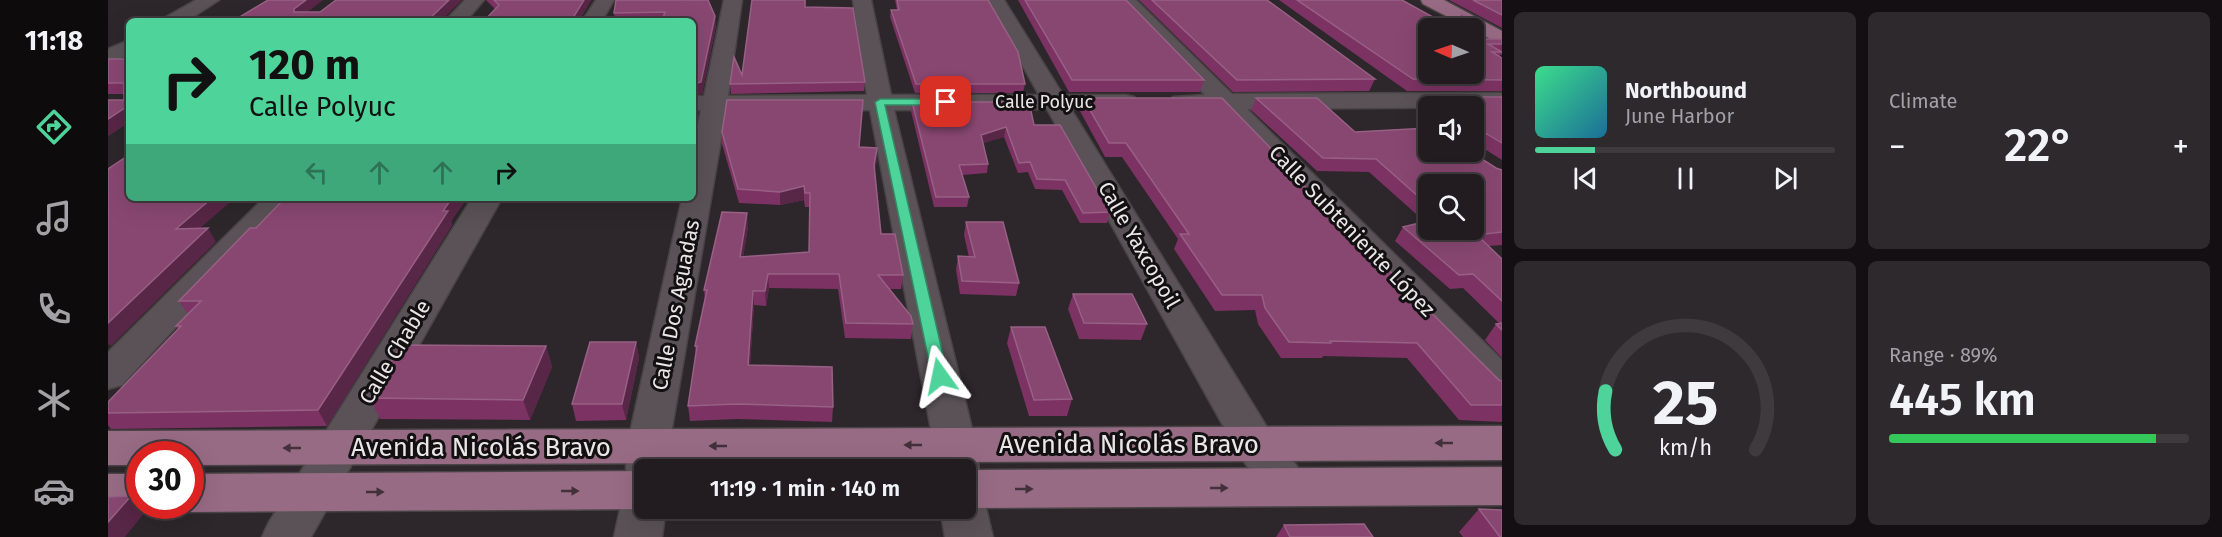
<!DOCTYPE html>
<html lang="en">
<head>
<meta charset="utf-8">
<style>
	body { margin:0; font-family:"Fira Sans",sans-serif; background:#2e292d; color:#f1f3f6; height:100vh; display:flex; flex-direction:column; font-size:22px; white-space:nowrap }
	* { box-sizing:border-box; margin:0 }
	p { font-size:20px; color:#a2a1a5 }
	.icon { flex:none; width:33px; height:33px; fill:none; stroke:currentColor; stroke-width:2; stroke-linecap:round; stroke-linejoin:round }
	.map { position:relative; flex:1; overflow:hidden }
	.drawer { display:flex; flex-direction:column; gap:12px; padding:12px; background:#130f12; width:720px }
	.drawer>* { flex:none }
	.guide { position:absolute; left:18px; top:18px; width:570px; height:183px; border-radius:9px; box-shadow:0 6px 24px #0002,0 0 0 2px #3f3a3e; background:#4ed39a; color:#111; overflow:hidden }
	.needle { width:39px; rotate:272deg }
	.fabs { position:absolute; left:1310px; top:18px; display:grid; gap:12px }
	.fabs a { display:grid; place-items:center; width:66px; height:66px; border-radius:9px; background:#221c20; box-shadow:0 6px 24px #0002,0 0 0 2px #3f3a3e; font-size:30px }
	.speed { position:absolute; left:18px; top:441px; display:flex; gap:12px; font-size:30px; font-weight:700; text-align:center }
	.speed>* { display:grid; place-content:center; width:78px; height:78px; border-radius:50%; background:#221c20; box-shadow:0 6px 24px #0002,0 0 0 2px #3f3a3e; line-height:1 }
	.speed .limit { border:9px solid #d22; background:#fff; color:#111 }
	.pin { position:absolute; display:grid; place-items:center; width:51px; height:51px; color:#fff; margin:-26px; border-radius:12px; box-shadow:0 3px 9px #0006 }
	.me { position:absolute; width:66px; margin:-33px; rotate:348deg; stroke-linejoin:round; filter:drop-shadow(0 0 4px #0008) }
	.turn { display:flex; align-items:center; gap:21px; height:126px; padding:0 24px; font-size:27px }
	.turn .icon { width:78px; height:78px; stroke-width:2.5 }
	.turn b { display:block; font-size:42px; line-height:51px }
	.lanes { display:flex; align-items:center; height:57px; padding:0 24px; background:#0003; justify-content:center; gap:30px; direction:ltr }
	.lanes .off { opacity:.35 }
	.big { font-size:45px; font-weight:600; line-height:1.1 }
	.drawer .card { flex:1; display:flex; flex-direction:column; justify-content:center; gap:9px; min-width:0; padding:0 21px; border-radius:9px; background:#2e292d }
	.drawer .dial { align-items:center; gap:0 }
	.dial svg { height:156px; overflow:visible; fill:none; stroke:#3f3a3e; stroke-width:7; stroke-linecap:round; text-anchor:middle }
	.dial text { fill:#f1f3f6; stroke:none }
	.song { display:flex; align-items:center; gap:18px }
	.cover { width:72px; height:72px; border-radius:9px; background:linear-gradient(135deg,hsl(150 70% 55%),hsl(200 70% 35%)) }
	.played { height:6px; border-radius:3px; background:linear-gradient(90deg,#4ed39a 20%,#3f3a3e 20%) }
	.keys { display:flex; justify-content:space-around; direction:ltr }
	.heat { display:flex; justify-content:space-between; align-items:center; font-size:33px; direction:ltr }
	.charge { height:9px; border-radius:4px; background:linear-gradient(90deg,#34c759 89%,#3f3a3e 0) }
	.drawer .tiles { flex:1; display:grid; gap:12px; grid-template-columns:repeat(2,1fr) }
	.trip { position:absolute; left:526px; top:459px; width:342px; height:60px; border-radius:9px; background:#221c20; box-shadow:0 6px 24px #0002,0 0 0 2px #3f3a3e; font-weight:600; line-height:60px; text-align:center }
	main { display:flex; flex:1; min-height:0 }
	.tabs { display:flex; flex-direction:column; width:108px; justify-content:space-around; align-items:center; background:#0e0b0d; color:#a2a1a5 }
	.tabs .icon { width:42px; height:42px }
	.tabs .active { color:#4ed39a }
	.tabs b { font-size:27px; color:#f1f3f6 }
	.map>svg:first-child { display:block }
</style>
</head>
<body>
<main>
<nav class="tabs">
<b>11:18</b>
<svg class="icon active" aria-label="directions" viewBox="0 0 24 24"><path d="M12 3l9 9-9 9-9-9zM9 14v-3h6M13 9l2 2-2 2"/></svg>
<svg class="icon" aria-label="music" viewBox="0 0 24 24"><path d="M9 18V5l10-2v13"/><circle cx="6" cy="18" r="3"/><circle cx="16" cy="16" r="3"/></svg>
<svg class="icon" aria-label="phone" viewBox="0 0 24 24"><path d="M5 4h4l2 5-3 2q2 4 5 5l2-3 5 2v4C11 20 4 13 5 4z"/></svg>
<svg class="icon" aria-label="climate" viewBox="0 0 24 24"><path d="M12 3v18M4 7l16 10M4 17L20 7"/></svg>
<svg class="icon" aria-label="car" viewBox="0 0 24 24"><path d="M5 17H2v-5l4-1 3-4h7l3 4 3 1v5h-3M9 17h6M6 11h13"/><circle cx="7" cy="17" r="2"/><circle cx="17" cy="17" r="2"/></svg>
</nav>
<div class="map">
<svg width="1394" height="537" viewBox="0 0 1394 537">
	<rect width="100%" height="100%" fill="#2d262a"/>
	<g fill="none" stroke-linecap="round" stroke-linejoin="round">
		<defs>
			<path id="minor" d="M88,0H111L79,21H55L58,17Z
				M357,0H376L358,21H337Z
				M488,0H506L494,21H474Z
				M616,0H634L620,96L759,95L745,0H763L783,95H931L878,0H896L955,95H1018L1026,97L1030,102L1026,107L1018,109H963L1162,432L1195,474L1201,487L1195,500L1179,506L1163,500L1132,456L939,109L786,110L868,445L871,470L865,483L858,485V470H827L826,445L762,110H618L561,446L562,470H537V508H558L554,537H506L514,500L521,486L528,484L524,483L518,470L519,446L574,198H585V148L593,110H585V96H596Z
				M1009,0H1028L1124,94L1394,93V107L1139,109L1394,360V398L1380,394L1111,109L1065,107L1061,102L1065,97L1097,95Z
				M21,40V55L0,64V49Z
				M156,198H188L14,385L0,389V352Z
				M364,198H394L203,537H154L161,522Z
				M858,489L871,494L878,508L885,537H837L832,508H858Z"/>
			<path id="major" d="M1313,0H1336L1394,31V45L1315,4Z
				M1394,426V460L82,465V454H32V465H0V431Z
				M1394,467V505L858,508V470Z
				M537,471V509L82,512L66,506H82V474Z
				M0,474H32V506H48L32,512H0Z"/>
		</defs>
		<use href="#minor" stroke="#484345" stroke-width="3"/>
		<use href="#major" stroke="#484345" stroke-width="3"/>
		<use href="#minor" fill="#5a5256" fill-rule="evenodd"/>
		<use href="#major" fill="#986b85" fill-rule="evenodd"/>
	</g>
	<path fill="#7c3363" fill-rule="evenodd" d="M378,0H483L471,21H376L387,9Z
		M508,0L608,26L594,94L585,21H507L506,13Z
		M698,0L697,7L757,82L756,91L623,94L622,84L634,75Z
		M787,0H880L917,84L915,93H807L782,17L783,10H789Z
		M910,0H1018L1096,80L1092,92H961Z
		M1031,0H1159L1267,79L1261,91L1125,92Z
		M1171,0H1294L1330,20L1351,19L1354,14L1373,23L1369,31V39H1394V55H1392L1391,57L1394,58V91H1299Z
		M1341,0H1394V28Z
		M0,59H21V122L0,136V100H16V94H0Z
		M1332,97H1394V160L1367,143L1365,146V106H1326Z
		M975,98L1179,165L1178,168L1391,380L1394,381V422L1351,420L1299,358L1215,356L1214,358H1173L1150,324L1147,310L1107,311L1066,249L1070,239L1014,157H997L972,111Z
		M1148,98L1247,132L1369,156L1388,168L1394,170V245L1380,246L1394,259V358L1377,340L1388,324H1392L1355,288L1342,289L1287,241L1295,227L1317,222L1261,172L1209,171L1143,110ZM1320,184L1365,230H1320Z
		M804,102L926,125L1002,212L999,223H972L954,190L927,189L920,172L910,173L896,137L875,143L880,164L879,173L854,175L861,197L859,207H826L803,111Z
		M614,132L751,147L769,148L767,171L773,234L795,275L793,289H782L805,324L803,339L737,338L730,289L661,288L658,306L646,305L642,365L725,407L724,422L629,419L582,421L580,406L588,353L587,346L597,300L596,290L640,227L635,257L701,252L702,207H697L696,200L672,205L631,203L614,144Z
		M177,198H359L343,221L344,225L219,426L3,429L0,425V402L70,329L68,326L80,314L71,301L148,228Z
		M858,222L911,283L908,296L852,294L848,270L850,256L861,257L856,235Z
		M965,294L1039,324L1033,340L971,339L960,309Z
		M903,327L964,399L959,416H921L899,343Z
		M528,342L531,358L518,420L468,421L464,404Z
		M438,346L444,367L422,420L272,419L262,398Z
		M1371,509L1394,537H1355L1351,532Z
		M1176,525L1265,537H1168Z"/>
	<path fill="#582646" d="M198,0H215L191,19L186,12V9Z
		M341,0H354L333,21H319Z
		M476,0H483L471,21H463Z
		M607,16L608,26L594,94L585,96V84Z
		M589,100L590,112L585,138V120Z
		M21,105V122L0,136V119Z
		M898,127L896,137L872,144L873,135Z
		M1371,131H1374L1365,146V138Z
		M769,148V161L765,178L766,165Z
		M696,186V200L672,205V192Z
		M104,198H127L76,242L68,229Z
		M344,198H359L343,221L344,225L219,426L210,410L335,211Z
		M639,213L640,227L633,271L632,257Z
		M100,228L108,242L3,346L0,343V323Z
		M660,274L661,288L658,306L657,291Z
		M645,291L646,305L641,380L640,365Z
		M528,342L531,358L518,420L514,404Z
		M438,346L444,367L422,420L415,400Z
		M23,496L37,512L17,537H0V522Z"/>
	<path fill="#884771" stroke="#976084" stroke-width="1.5" fill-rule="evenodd" d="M160,0H198L186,9V12H212L228,0H341L319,21H125Z
		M386,0H476L463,21H376L391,5Z
		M508,0H600L607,16L593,82L585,84V21H554L557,12L506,13Z
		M644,0H697V7L745,8L757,82L622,84L626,57L634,75Z
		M789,0H880L910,52L917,84H808L783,10H791Z
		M917,0H1018L1096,80H964Z
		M1044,0H1159L1267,79L1129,80Z
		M1189,0H1294L1330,20L1354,19L1356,17L1354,14L1373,23L1368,26L1369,39H1394V44H1380L1394,52H1384L1394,58V80L1305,79ZM1320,28H1365V74H1320Z
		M1365,0H1394V15Z
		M0,59H21V105L0,119V100H16V83H0Z
		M1332,97H1394V143L1374,131H1371L1370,137L1365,138V126H1375L1365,119V106H1347Z
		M975,98H1114L1179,165L1177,167L1391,380L1394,381V405H1363L1309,343L1222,341L1223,343L1181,342L1157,308L1154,295H1114L1072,234H1081L1018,143H1001Z
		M1148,98H1209L1247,132L1320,128V152H1364L1369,156L1388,168L1394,170V232L1369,235L1394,259V301L1365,274L1351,275L1295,227L1320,221V230H1365V184H1320V205L1268,159L1215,158Z
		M585,100H589L585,120Z
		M619,100H755L751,147L769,148L766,165L773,234H787L795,275H770L803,316L805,324L738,323L731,274H660L657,291H645L640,365L724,367L725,407L628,404L580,406L589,346H587L599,290H596L614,212L639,213L632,257L701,252L702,193H697L696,186L672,192L630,189L614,132Z
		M804,102H921L926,125H952L1002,212L975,213L957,180L929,179L922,162L911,163L898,127L873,135L880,164L851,165L861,197H828Z
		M21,155V198H104L68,229L100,228L0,323V169Z
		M177,198H344L335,211H340L210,410L0,413V402L73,326H68L93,301H71L142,228H148Z
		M858,222H895L911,283L854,281L850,256L867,257Z
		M965,294H1024L1039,324L976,323Z
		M1394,323V330L1388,324Z
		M903,327H937L964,399L926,400Z
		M482,342H528L514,404H464Z
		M293,345L438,346L415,400L262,398Z
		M23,496L0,522V497Z
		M1371,509L1394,510V537H1392Z
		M1256,524L1265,537H1182L1176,525Z"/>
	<defs><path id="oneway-solid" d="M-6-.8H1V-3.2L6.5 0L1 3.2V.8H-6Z" transform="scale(1.5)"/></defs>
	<g fill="#42303a">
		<use href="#oneway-solid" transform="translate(1336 443) rotate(180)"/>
		<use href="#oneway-solid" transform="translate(805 445) rotate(180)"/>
		<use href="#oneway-solid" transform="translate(610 446) rotate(180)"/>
		<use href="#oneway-solid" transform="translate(184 448) rotate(180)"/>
		<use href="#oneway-solid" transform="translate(1111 488)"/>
		<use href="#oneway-solid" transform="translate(916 489)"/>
		<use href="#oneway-solid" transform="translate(462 491)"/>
		<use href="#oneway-solid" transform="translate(267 492)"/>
	</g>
	<path fill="#4ed39a" stroke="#338964" stroke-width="1.5" d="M772,99H838L843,102L838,105H777L840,376L838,380H826L824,376L767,102Z"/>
	<g text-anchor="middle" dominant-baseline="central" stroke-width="6" stroke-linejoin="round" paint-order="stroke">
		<g font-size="18" fill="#eae6e8" stroke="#131012">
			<text x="936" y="102">Calle Polyuc</text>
		</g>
		<g font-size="21" fill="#eae6e8" stroke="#131012">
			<text transform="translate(1244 231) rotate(46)">Calle Subteniente López</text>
			<text transform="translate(1031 245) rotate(60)">Calle Yaxcopoil</text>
			<text transform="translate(568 305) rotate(-79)">Calle Dos Aguadas</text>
			<text transform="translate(287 352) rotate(-59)">Calle Chable</text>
		</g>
		<g font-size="26" fill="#eae6e8" stroke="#131012">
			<text x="1021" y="444">Avenida Nicolás Bravo</text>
			<text x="373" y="447">Avenida Nicolás Bravo</text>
		</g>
	</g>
</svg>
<div class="fabs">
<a><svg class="needle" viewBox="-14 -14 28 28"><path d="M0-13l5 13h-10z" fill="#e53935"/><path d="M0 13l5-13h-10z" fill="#a2a1a5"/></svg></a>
<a><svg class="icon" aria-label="sound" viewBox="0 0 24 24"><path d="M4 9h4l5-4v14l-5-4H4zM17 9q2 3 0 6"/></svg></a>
<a><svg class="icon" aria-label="search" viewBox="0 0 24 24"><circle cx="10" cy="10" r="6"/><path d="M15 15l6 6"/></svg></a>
</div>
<div class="speed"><div class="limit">30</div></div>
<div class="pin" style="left:838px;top:102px;background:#d93025"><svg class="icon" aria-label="arrive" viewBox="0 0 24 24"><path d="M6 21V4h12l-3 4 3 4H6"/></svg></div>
<svg class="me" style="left:832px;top:376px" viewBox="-20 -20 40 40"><path d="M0-17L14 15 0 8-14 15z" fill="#4ed39a" stroke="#fff" stroke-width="4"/></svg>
<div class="trip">11:19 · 1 min · 140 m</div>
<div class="guide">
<div class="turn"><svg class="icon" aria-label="right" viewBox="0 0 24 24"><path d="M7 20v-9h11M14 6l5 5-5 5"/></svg><div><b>120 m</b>Calle Polyuc</div></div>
<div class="lanes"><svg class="icon off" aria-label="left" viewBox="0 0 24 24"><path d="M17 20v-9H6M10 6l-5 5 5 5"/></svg><svg class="icon off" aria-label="ahead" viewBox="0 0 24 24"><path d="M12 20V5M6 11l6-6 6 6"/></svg><svg class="icon off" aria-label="ahead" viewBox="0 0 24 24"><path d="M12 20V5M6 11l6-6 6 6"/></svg><svg class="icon" aria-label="right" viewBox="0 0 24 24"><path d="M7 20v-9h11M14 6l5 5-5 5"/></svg></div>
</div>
</div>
<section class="drawer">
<div class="tiles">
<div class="card">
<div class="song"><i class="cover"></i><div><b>Northbound</b><p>June Harbor</p></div></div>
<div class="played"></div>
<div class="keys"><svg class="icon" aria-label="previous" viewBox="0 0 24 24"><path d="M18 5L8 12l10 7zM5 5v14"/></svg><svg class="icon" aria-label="pause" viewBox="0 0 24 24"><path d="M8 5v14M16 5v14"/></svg><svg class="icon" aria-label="next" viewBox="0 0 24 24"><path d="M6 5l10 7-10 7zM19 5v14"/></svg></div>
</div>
<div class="card"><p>Climate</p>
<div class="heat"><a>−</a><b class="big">22°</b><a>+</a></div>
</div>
<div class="card dial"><svg viewBox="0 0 100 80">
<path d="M14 69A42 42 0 1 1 86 69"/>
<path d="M14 69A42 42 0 0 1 9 39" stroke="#4ed39a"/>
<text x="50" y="56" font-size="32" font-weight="700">25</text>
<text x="50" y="72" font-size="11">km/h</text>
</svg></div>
<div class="card"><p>Range · 89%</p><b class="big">445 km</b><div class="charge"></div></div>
</div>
</section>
</main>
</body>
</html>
